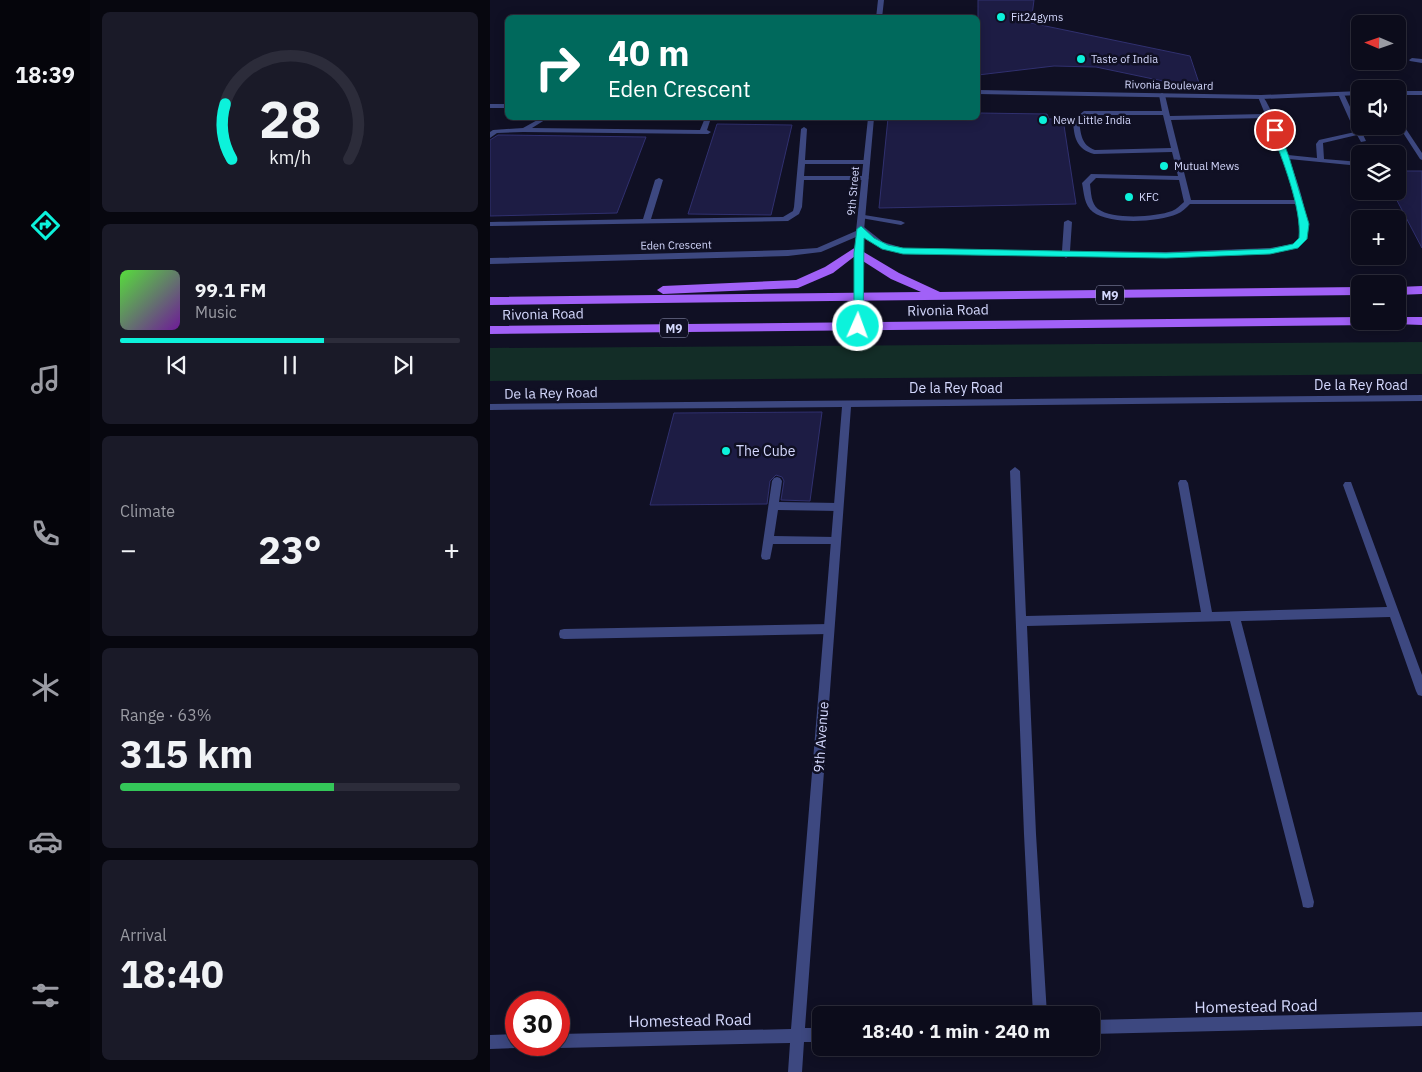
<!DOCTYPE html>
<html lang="en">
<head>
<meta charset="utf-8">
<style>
	body { margin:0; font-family:"IBM Plex Sans",sans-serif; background:#1a1a28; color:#f1f3f6; height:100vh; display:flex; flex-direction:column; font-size:19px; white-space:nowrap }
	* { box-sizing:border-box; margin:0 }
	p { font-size:16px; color:#9a9ba3 }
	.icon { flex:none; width:28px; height:28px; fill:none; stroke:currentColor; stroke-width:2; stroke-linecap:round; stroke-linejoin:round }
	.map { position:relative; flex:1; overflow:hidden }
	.details { display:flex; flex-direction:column; gap:12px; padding:12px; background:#07070f; width:400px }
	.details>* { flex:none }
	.hud { position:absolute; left:15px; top:15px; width:475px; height:105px; border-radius:8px; box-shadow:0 2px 12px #0003,0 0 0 1px #2c2c3a; background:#00695c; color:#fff; overflow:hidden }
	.needle { width:32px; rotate:272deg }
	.controls { position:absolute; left:861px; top:15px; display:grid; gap:10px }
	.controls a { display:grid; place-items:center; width:55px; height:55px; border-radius:8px; background:#0c0c1b; box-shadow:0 2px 12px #0003,0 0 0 1px #2c2c3a; font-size:25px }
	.speed { position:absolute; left:15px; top:991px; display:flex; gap:10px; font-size:25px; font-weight:700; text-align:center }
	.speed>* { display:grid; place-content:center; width:65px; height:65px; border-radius:50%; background:#0c0c1b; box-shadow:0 2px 12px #0003,0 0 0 1px #2c2c3a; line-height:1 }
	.speed .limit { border:8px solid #d22; background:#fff; color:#111 }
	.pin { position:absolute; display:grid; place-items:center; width:42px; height:42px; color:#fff; margin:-21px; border:2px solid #fff; border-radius:50%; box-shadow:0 1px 5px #0007 }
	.me { position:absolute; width:55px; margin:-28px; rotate:2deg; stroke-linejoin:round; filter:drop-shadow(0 0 4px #0008) }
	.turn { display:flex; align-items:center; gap:18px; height:105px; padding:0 20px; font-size:22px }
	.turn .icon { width:65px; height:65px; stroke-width:2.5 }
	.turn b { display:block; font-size:35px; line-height:42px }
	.big { font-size:38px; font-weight:800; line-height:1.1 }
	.details .widget { flex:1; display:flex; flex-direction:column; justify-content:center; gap:8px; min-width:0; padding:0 18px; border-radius:8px; background:#1a1a28 }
	.details .dial { align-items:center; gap:0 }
	.dial svg { height:130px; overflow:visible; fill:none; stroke:#2c2c3a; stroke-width:7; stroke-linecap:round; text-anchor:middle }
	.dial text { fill:#f1f3f6; stroke:none }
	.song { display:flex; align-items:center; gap:15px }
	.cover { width:60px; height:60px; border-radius:8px; background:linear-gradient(135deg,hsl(110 70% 55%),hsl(280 70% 35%)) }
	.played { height:5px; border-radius:2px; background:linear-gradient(90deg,#0cf2db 60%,#2c2c3a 60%) }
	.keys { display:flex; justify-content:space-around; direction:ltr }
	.heat { display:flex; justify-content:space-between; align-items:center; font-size:28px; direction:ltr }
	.charge { height:8px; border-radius:4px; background:linear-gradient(90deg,#34c759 63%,#2c2c3a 0) }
	.trip { position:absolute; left:322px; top:1006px; width:288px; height:50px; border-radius:8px; background:#0c0c1b; box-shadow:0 2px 12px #0003,0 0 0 1px #2c2c3a; font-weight:800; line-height:50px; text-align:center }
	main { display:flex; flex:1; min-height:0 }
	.tabs { display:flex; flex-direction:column; width:90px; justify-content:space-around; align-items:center; background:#05050b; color:#9a9ba3 }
	.tabs .icon { width:35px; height:35px }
	.tabs .on { color:#0cf2db }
	.tabs b { font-size:22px; color:#f1f3f6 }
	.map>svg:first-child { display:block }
</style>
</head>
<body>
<main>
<nav class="tabs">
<b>18:39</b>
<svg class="icon on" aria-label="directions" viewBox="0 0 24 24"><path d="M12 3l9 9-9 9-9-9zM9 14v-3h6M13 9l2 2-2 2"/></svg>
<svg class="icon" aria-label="music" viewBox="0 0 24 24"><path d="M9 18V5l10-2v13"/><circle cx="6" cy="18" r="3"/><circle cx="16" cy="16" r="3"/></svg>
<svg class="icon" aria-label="phone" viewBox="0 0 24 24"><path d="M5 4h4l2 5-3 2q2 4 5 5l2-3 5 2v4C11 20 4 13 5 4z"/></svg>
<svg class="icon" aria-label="climate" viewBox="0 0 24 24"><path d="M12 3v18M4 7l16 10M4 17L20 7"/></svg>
<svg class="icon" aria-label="car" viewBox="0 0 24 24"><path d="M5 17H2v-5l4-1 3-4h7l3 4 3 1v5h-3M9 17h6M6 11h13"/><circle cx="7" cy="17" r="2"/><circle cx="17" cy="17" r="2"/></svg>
<svg class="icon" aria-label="filters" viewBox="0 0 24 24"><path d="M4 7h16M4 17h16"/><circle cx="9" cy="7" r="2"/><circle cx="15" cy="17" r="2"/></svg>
</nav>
<section class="details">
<div class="widget dial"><svg viewBox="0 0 100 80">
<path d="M14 69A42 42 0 1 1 86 69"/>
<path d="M14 69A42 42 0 0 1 10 35" stroke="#0cf2db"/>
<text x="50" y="56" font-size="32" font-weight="700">28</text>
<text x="50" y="72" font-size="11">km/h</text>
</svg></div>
<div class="widget">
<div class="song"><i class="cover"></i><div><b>99.1 FM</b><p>Music</p></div></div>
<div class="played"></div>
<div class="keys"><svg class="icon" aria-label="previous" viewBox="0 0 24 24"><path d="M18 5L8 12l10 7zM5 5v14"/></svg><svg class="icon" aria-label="pause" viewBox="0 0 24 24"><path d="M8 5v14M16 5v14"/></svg><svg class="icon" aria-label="next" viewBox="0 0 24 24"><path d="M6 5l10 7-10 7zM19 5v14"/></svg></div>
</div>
<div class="widget"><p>Climate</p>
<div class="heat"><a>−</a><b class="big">23°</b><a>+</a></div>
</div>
<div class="widget"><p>Range · 63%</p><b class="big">315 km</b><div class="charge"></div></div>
<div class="widget"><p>Arrival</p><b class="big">18:40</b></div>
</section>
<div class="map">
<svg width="932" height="1072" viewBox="0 0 932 1072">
	<rect width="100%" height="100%" fill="#101024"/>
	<path fill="#132d27" d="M932,342V374L0,381V348Z"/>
	<path fill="#1d1c44" stroke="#30306f" d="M488,0H544L541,23L700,56L711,89L606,67L564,66L488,75Z
		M488,113L557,114L559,119H573L586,204L389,208L398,118H488Z
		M227,124L302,125L281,215L198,214Z
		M8,135H13L156,137L127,213L0,216V140Z
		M908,171H932V248L902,191H908Z
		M332,412L320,501L291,500L294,481L292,477L286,475L280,481L277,504L160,505L184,413Z"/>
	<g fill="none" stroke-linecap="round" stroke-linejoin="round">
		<path fill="#3d4880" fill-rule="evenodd" d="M922,58L932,59V63L920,61L919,60Z
			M851,92L854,94L876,141L871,142L867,135L833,143L834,159L870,162V166L799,159C809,185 818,212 817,239L808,248L780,254L676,258L579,256L576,258L573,256L413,254L387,245L378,239L367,229L368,227H374L393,242L413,248L572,251L574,222L578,220L582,222L580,251L676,252L780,248L803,244L809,238L810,227L806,204H700C696,208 692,212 687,214C669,222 620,225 603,212C594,205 594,193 592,183L601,174L688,176L682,152L604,154C586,149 584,137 583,120L594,111H672L669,95L672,93L675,95L680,116L775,114L768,97L771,95C779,100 794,143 798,155L827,158L826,144L829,140L865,132L848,94ZM596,115H673L681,148L605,150C591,145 591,134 589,121ZM777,118L796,168L805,200H701L681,120ZM606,178L689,180L694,202C690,205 687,209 682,211C666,217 623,220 608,209C601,204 601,192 600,184Z
			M51,118H58L42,128L210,130L215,118H221L217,130L221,132L218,134L33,132L7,133L0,138V132L3,130L33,128Z
			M908,119L910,120L932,153V160L930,159L908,125Z
			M314,127L317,129L315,160H377L380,162L377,164H315L314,176H375L379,178L375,180H314L312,207L309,214L298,221L0,226V222L153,219L165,180L169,178L173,180L161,219L293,217L303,211L304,207L311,129Z
			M368,214L411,221L415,223L411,225L371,218H368Z
			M287,477L290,478L292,481L289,502L348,503L351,504L353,507L351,510L348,511L288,510L284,536L345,537L349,538L350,541L349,544H283L280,559L276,560L272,559L271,556L282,481L284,478Z
			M339,624L343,625L344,629L343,633L339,634L74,639L70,638L69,634L70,630L74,629Z"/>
		<path fill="#3d4880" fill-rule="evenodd" d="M388,0H394L392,18H386Z
			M488,90L771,95L870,91V95L771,99L488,94Z
			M908,91H932V95H908Z
			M0,104H18V108H0Z
			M378,118H384L372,253V328L369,329L365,326L364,253L366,237L331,252L298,256L0,264V258L298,250L327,248L366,231Z
			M932,395V401L361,407L315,1028H331V1042H314L312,1072H298L300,1043L69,1048L64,1046L69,1045V1034L301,1029L352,407L0,410V404Z
			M525,467L530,471L536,616L711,612L688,483L690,480H696L698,483L722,612L897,607L853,485L855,482H861L932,675V696L928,695L926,691L900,617L751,621L824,902L823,907L818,908L813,907L812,902L740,621L537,626L546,834L557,1015H543L534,834L520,471Z
			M932,1012V1026L601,1034V1020Z
			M26,1034V1045L31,1046L26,1048L0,1049V1035Z"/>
		<path fill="#a161f7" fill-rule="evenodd" d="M369,245L374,248L372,251L409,273L450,292L870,287V295L0,305V297L431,292L401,279L365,256L343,273L308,288L173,294L167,290L173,286L306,280L335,267Z
			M932,286V294L908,295V287Z
			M870,317V321H892L886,325L0,334V326Z
			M908,317H932V325L904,324L902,321H908Z"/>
	</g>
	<path fill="#0cf2db" stroke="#089d8e" d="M785,128L789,130L799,157L819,224L817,239L808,248L780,254L676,258L413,254L392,249L374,238L373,326L368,329L364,326V253L367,229L371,226L384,238L398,245L413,248L676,253L780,249L803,244L809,238C812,209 792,158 781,130Z"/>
	<g fill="#0cf2db" stroke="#101024" stroke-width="2">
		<circle cx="511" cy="17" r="5"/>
		<circle cx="591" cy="59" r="5"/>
		<circle cx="553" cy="120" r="5"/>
		<circle cx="674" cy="166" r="5"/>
		<circle cx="639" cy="197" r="5"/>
		<circle cx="236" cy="451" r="5"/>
	</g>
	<g text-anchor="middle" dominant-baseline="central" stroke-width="5" stroke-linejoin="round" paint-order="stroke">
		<g font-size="11" fill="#d4d8fd" stroke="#101024" text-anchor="start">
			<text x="521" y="17">Fit24gyms</text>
			<text x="601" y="59">Taste of India</text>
			<text x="563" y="120">New Little India</text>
			<text x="684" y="166">Mutual Mews</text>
			<text x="649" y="197">KFC</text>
		</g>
		<g font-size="11" fill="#d4d8fd" stroke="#101024">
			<text transform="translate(679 85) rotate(1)">Rivonia Boulevard</text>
			<text transform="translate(363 191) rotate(-85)">9th Street</text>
			<text transform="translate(186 245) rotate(-1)">Eden Crescent</text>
		</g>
		<g fill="#101024" stroke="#999cbc" stroke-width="1">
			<rect x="606" y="285.5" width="28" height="19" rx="4"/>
			<rect x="170" y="318.5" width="28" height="19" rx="4"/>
		</g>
		<g font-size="12" font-weight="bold" fill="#d4d8fd">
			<text x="620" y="295">M9</text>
			<text x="184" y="328">M9</text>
		</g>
		<g font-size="14" fill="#d4d8fd" stroke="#101024">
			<text transform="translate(458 310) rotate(-1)">Rivonia Road</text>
			<text transform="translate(53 314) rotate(-1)">Rivonia Road</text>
			<text x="871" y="385">De la Rey Road</text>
			<text x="466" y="388">De la Rey Road</text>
			<text transform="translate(61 393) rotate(-1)">De la Rey Road</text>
			<text transform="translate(331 737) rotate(-86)">9th Avenue</text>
		</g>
		<g font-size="14" fill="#d4d8fd" stroke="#101024" text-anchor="start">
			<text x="246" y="451">The Cube</text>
		</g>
		<g font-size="16" fill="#d4d8fd" stroke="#101024">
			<text transform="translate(766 1006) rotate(-1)">Homestead Road</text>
			<text transform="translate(200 1020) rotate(-1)">Homestead Road</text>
		</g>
	</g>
</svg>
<div class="controls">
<a><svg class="needle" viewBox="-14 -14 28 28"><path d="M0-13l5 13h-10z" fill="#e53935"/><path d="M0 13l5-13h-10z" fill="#9a9ba3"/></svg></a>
<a><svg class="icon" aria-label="sound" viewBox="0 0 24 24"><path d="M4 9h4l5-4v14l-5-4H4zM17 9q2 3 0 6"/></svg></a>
<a><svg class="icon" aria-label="layers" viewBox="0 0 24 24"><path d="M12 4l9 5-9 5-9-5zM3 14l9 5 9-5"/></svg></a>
<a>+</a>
<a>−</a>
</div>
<div class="speed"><div class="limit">30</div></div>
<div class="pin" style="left:785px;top:130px;background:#d93025"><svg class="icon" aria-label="arrive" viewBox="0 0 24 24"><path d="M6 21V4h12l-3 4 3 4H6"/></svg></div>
<svg class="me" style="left:368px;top:326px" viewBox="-20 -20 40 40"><circle r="17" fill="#0cf2db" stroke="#fff" stroke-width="3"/><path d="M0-11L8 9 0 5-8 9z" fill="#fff"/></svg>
<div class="trip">18:40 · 1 min · 240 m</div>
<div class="hud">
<div class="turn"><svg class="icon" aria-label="right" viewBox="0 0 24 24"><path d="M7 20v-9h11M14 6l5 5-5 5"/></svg><div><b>40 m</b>Eden Crescent</div></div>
</div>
</div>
</main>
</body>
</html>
